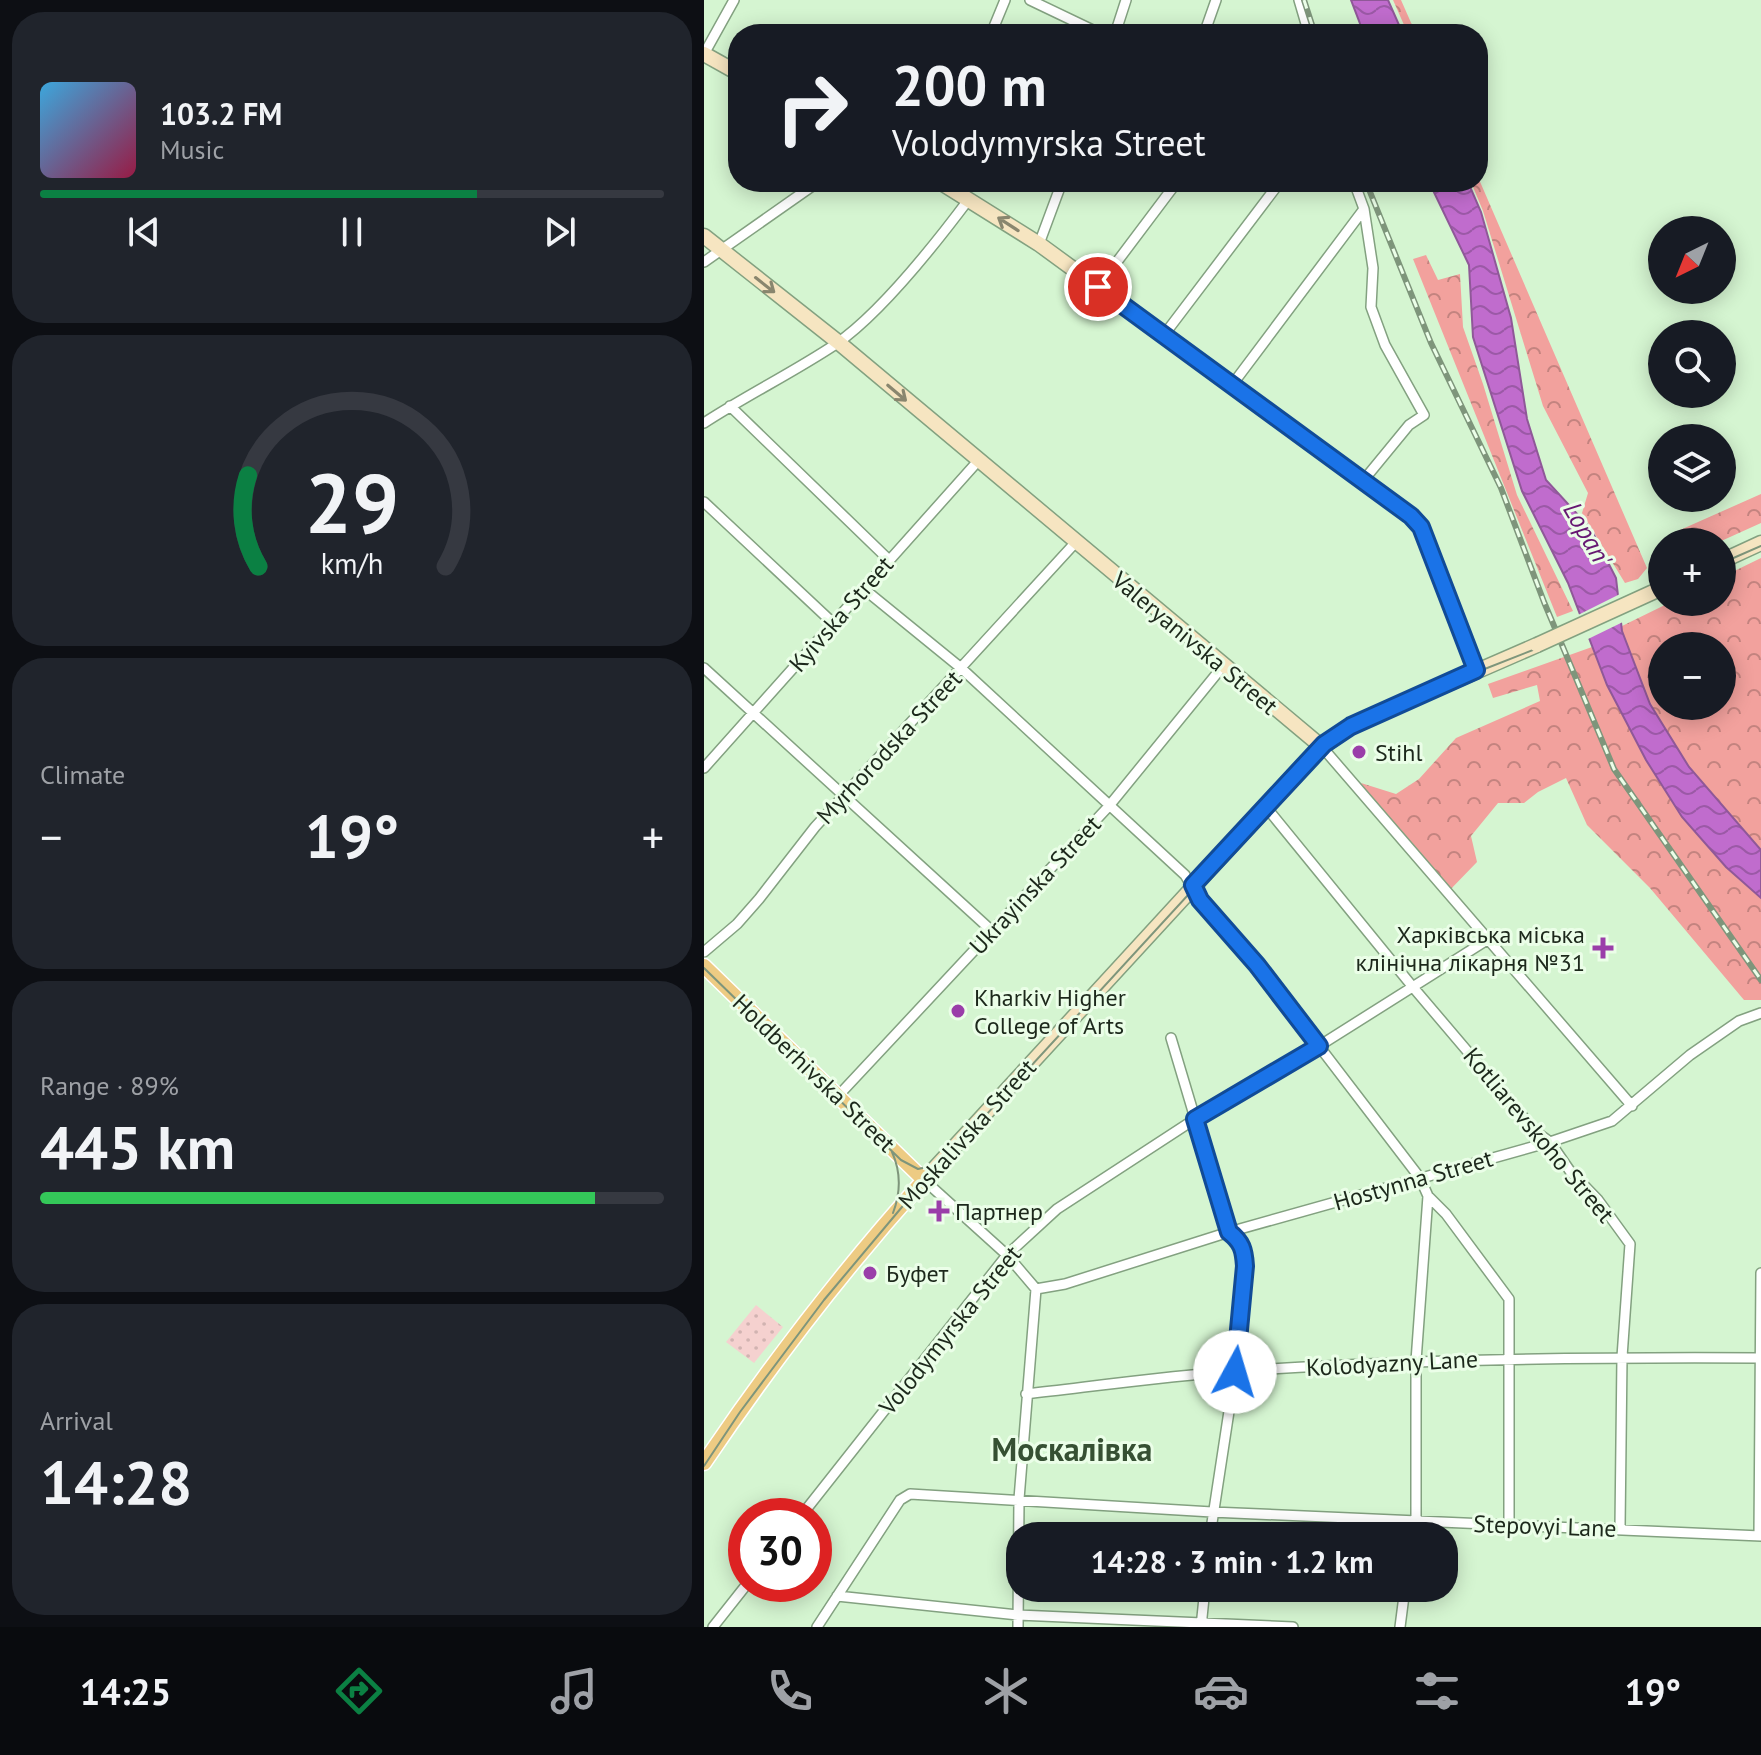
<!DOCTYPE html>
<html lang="en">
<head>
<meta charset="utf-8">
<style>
	body { margin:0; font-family:"PT Sans",sans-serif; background:#20242c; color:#f1f3f6; height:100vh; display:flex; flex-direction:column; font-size:30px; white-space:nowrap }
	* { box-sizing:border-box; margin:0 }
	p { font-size:26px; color:#9ea1a6 }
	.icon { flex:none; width:44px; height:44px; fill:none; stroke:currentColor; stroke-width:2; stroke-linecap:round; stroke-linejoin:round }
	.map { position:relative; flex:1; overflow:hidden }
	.side { display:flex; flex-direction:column; gap:12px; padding:12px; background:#0d0f14; width:704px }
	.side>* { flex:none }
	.hud { position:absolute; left:24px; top:24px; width:760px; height:168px; border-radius:32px; box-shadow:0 4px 20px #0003; background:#171b24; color:#f1f3f6; overflow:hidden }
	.needle { width:52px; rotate:223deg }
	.tools { position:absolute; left:944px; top:216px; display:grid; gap:16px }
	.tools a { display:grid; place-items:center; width:88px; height:88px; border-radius:50%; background:#171b24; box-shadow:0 4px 20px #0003; font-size:40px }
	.speed { position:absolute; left:24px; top:1498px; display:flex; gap:16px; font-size:40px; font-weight:700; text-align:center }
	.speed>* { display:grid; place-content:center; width:104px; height:104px; border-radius:50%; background:#171b24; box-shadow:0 4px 20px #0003; line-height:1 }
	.speed .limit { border:12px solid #d22; background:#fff; color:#111 }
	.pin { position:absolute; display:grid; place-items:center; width:68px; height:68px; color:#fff; margin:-34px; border:4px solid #fff; border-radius:50%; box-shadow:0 2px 8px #0007 }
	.me { position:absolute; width:88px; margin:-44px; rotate:6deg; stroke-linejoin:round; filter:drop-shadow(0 0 6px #0008) }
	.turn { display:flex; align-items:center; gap:28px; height:168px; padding:0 32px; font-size:36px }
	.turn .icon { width:104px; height:104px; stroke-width:2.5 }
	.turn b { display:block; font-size:56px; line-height:68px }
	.big { font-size:60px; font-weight:700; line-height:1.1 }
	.side .tile { flex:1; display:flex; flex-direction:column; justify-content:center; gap:12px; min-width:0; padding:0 28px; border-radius:32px; background:#20242c }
	.side .dial { align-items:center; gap:0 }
	.dial svg { height:208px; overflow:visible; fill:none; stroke:#363941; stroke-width:7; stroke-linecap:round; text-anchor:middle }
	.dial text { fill:#f1f3f6; stroke:none }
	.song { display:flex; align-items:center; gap:24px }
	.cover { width:96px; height:96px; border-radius:12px; background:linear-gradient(135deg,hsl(200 70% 55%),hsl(340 70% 35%)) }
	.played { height:8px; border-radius:4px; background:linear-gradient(90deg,#0b8043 70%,#363941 70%) }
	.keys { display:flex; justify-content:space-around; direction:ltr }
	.heat { display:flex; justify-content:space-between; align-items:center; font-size:44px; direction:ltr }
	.charge { height:12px; border-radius:6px; background:linear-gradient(90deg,#34c759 89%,#363941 0) }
	.trip { position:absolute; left:302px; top:1522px; width:452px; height:80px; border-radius:32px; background:#171b24; box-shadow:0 4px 20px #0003; font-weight:700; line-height:80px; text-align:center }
	.tabs { display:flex; height:128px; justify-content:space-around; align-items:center; background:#090b0e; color:#9ea1a6 }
	.tabs .icon { width:56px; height:56px }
	.tabs .active { color:#0b8043 }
	.tabs b { font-size:36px; color:#f1f3f6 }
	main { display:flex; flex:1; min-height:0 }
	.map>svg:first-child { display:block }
</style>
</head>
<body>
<main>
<section class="side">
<div class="tile">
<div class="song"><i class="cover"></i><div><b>103.2 FM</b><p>Music</p></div></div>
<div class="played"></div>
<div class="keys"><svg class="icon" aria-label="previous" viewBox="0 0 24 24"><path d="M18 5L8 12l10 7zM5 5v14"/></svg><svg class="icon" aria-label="pause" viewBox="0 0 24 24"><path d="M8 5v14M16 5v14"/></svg><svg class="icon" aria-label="next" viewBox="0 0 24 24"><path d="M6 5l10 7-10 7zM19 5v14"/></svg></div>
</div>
<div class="tile dial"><svg viewBox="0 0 100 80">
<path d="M14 69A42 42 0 1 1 86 69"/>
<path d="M14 69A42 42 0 0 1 10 34" stroke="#0b8043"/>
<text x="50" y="56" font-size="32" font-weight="700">29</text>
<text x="50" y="72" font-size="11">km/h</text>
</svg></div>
<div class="tile"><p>Climate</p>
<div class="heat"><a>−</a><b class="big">19°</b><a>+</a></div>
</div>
<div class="tile"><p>Range · 89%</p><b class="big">445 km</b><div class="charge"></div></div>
<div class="tile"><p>Arrival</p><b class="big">14:28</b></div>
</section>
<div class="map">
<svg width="1057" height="1627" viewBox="0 0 1057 1627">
	<defs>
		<pattern id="grass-dots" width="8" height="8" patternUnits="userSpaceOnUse" patternTransform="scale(2)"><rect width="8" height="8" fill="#f5d1cf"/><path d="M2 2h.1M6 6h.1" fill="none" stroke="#d1b3b1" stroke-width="1.8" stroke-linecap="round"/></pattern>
		<pattern id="forest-crowns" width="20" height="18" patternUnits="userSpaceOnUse" patternTransform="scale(2)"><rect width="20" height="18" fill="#f2a19d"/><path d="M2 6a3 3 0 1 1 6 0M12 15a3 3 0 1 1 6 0" fill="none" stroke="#c3837f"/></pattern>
		<pattern id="water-waves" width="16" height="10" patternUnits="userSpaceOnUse" patternTransform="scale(2)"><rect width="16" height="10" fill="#c06ccd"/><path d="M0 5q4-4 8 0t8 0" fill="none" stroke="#9b59a6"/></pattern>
	</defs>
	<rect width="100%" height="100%" fill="#d5f5d1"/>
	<path fill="url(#grass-dots)" d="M52,1305L79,1327L50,1363L22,1342Z"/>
	<path fill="url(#forest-crowns)" fill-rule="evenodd" d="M689,0H697L712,34H704Z
		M774,177L943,568L934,579L921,583L878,513L884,493L839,406L779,211L767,182H774Z
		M722,255L734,280L756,274L759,327L779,384L813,495L869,611L853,617L709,259Z
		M1057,494V523L1015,542H958V554L954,548L956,543L967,534Z
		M1057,558V850L985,767L946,704L918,631V626L967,602H1018V577ZM958,646H1018V706H958Z
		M888,647L903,685L978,817L1022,867L1057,898V1000H1040L946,888L883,825L862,778L834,792L820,803H794L767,836L773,862L743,893L680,818L657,783L692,794L715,779L752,738L836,701L833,685L789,698L784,684Z"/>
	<path fill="url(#water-waves)" stroke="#8f5898" stroke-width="2" d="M647,0H684L699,34H660Z
		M725,182H764L777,212L807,318L823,419L842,480L887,529L912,578L918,631L946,704L985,767L1057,850V898L1022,867L978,817L942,760L903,685L864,583L818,491L769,337L765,265Z"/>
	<path fill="#d5f5d1" d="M918,593L921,621L882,640L872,616Z"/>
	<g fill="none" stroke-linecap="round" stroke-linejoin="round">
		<defs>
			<path id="street" d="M326,0L397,34
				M595,0L605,34
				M287,34L301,0
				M411,34L422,0
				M500,34L512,0
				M0,54L30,0
				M650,182L660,209L669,268L667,307L681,345L720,415L705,425L659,481
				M335,244L358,182
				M0,262L114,182
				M394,287L473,182
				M460,335L576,182
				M528,385L660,209
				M26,406L184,559
				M0,423C43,395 90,372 132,344C177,313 232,243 265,199
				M0,502L129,623
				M160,589L257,668L481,875L496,900L553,965L716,1178L724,1196L712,1361V1521L709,1536
				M0,668L288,931
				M618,747L928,1106
				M0,768L274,461
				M562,807L708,986L832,1132L846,1142L866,1171L894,1200L926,1244L918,1357L916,1528
				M0,952L33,924L55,899L111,827L371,543
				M467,1038L525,1232C538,1242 540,1250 541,1266L531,1372L506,1536
				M134,1096L405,806L519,666
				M220,1180L303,1255L332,1289L315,1499L314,1627
				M724,1196L742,1214L805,1299V1523
				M332,1289L361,1284L525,1232L846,1142L908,1121L986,1055L1035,1021L1057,1013
				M322,1394C392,1386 463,1376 534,1371C708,1359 881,1357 1055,1358
				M97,1516L303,1255L353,1209L491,1119L615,1046L783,940
				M1055,1536L1057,1273
				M133,1596L314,1615L589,1627
				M9,1627L43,1584
				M113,1627L196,1500L206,1494L508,1512L1057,1536
				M497,1627L501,1588
				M696,1627L701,1588"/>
			<path id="secondary" d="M0,54L34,73
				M236,182L335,244L707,516L717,527L772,670
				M0,236L134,342L618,747
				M1018,561L1057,543
				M220,1180L618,747L647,726L833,645"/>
			<path id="primary" d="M0,966L220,1180C140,1269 67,1364 0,1463"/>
		</defs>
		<use href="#street" stroke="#83a180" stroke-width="12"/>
		<use href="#secondary" stroke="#83a180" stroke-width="17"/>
		<use href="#primary" stroke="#fff" stroke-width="17"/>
		<use href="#street" stroke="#fff" stroke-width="9"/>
		<use href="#secondary" stroke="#f6e5c1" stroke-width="14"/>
		<use href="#primary" stroke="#edcb83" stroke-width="14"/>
		<path stroke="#7e957b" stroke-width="2" d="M1018,563L1057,546
			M0,968L197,1160L214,1169L236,1164
			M188,1152C197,1172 197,1192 189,1213
			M0,1466L36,1412L120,1300L203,1201L619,748L648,728L773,672L834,648L958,590"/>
		<defs>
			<path id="rail" d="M600,0L611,34
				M662,182L727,343L797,488L840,602L910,769L1057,980"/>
		</defs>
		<use href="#rail" stroke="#7e957b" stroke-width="6"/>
		<use href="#rail" stroke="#ebfee8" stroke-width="3" stroke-dasharray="9" stroke-linecap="butt"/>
		<defs>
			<path id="secondary-bridge" d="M833,645L958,588"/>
		</defs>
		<use href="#secondary-bridge" stroke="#83a180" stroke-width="17" stroke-linecap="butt"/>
		<use href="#secondary-bridge" stroke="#f6e5c1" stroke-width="14"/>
	</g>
	<defs><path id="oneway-shaft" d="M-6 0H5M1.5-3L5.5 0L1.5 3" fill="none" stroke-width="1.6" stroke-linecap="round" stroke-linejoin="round" transform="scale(2)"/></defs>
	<g stroke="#89866e">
		<use href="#oneway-shaft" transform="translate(304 224) rotate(-147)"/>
		<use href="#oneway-shaft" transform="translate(61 285) rotate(38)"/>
		<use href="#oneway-shaft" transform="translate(193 393) rotate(40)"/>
	</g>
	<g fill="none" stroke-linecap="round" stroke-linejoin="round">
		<defs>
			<path id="route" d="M394,287L707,516L717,527L772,670L647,726L620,744L489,885L496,900L553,965L615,1046L491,1119L525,1232C538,1242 540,1250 541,1266L531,1372"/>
		</defs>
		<use href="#route" stroke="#114b97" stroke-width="20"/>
		<use href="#route" stroke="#1a73e8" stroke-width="14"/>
	</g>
	<g fill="#9a3ea9" stroke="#ebfee8" stroke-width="3">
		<circle cx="655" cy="752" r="8"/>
		<path d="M895 936h8v8h8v8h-8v8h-8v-8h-8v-8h8z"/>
		<circle cx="254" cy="1011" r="8"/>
		<path d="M231 1199h8v8h8v8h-8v8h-8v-8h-8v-8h8z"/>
		<circle cx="166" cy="1273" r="8"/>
	</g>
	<g text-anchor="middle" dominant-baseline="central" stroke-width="6" stroke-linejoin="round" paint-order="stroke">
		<g font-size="24" fill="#1c281b" stroke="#ebfee8">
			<text transform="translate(137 614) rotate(-49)">Kyivska Street</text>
			<text transform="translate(491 643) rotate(40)">Valeryanivska Street</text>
			<text transform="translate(185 747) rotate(-47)">Myrhorodska Street</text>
			<text transform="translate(331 885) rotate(-47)">Ukrayinska Street</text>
			<text transform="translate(110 1073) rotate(44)">Holdberhivska Street</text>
			<text transform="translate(263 1134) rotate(-48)">Moskalivska Street</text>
			<text transform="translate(835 1135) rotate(50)">Kotliarevskoho Street</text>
			<text transform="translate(709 1180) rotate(-16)">Hostynna Street</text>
			<text transform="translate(246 1330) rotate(-51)">Volodymyrska Street</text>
			<text transform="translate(688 1363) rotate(-3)">Kolodyazny Lane</text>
			<text transform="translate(841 1526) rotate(2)">Stepovyi Lane</text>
		</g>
		<g font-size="24" fill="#1c281b" stroke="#ebfee8" text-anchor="start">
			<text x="671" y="752">Stihl</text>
			<text x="881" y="934" text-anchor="end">Харківська міська<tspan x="881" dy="28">клінічна лікарня №31</tspan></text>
			<text x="270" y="997">Kharkiv Higher<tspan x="270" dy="28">College of Arts</tspan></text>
			<text x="251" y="1211">Партнер</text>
			<text x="182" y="1273">Буфет</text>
		</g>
		<g font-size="26" font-style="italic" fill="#661872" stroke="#ebfee8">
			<text transform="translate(884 534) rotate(60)">Lopan'</text>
		</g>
		<g font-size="32" font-weight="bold" fill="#365033" stroke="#ebfee8">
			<text x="368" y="1449">Москалівка</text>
		</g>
	</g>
</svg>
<div class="tools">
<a><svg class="needle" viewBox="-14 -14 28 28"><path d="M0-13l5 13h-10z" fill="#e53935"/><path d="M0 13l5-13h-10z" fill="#9ea1a6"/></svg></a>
<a><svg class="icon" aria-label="search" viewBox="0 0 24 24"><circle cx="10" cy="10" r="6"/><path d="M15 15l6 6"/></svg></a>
<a><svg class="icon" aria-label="layers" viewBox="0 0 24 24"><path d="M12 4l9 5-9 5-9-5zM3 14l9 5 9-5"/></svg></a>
<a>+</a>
<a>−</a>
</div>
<div class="speed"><div class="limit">30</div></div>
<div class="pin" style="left:394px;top:287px;background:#d93025"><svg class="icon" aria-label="arrive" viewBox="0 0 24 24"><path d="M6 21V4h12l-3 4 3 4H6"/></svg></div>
<svg class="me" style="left:531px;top:1372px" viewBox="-20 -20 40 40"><circle r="19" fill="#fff"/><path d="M0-13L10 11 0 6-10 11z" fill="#1a73e8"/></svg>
<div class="trip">14:28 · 3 min · 1.2 km</div>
<div class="hud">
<div class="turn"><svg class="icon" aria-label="right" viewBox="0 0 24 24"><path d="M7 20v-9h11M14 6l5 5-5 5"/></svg><div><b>200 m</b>Volodymyrska Street</div></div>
</div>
</div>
</main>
<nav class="tabs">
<b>14:25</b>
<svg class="icon active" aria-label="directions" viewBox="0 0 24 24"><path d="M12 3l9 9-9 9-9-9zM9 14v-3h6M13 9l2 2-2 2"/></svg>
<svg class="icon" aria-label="music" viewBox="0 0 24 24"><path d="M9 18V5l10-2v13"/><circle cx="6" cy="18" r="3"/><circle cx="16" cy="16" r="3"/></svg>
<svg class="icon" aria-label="phone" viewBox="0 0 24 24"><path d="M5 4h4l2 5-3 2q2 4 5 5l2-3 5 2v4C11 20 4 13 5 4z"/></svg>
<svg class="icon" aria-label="climate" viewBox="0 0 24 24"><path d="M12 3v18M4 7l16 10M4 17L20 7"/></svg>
<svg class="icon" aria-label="car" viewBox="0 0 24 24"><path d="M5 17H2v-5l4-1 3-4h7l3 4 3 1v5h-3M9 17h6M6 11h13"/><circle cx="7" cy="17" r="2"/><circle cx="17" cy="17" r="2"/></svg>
<svg class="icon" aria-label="filters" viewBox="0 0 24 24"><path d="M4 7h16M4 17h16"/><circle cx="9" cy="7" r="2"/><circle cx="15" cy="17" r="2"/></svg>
<b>19°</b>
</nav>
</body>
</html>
